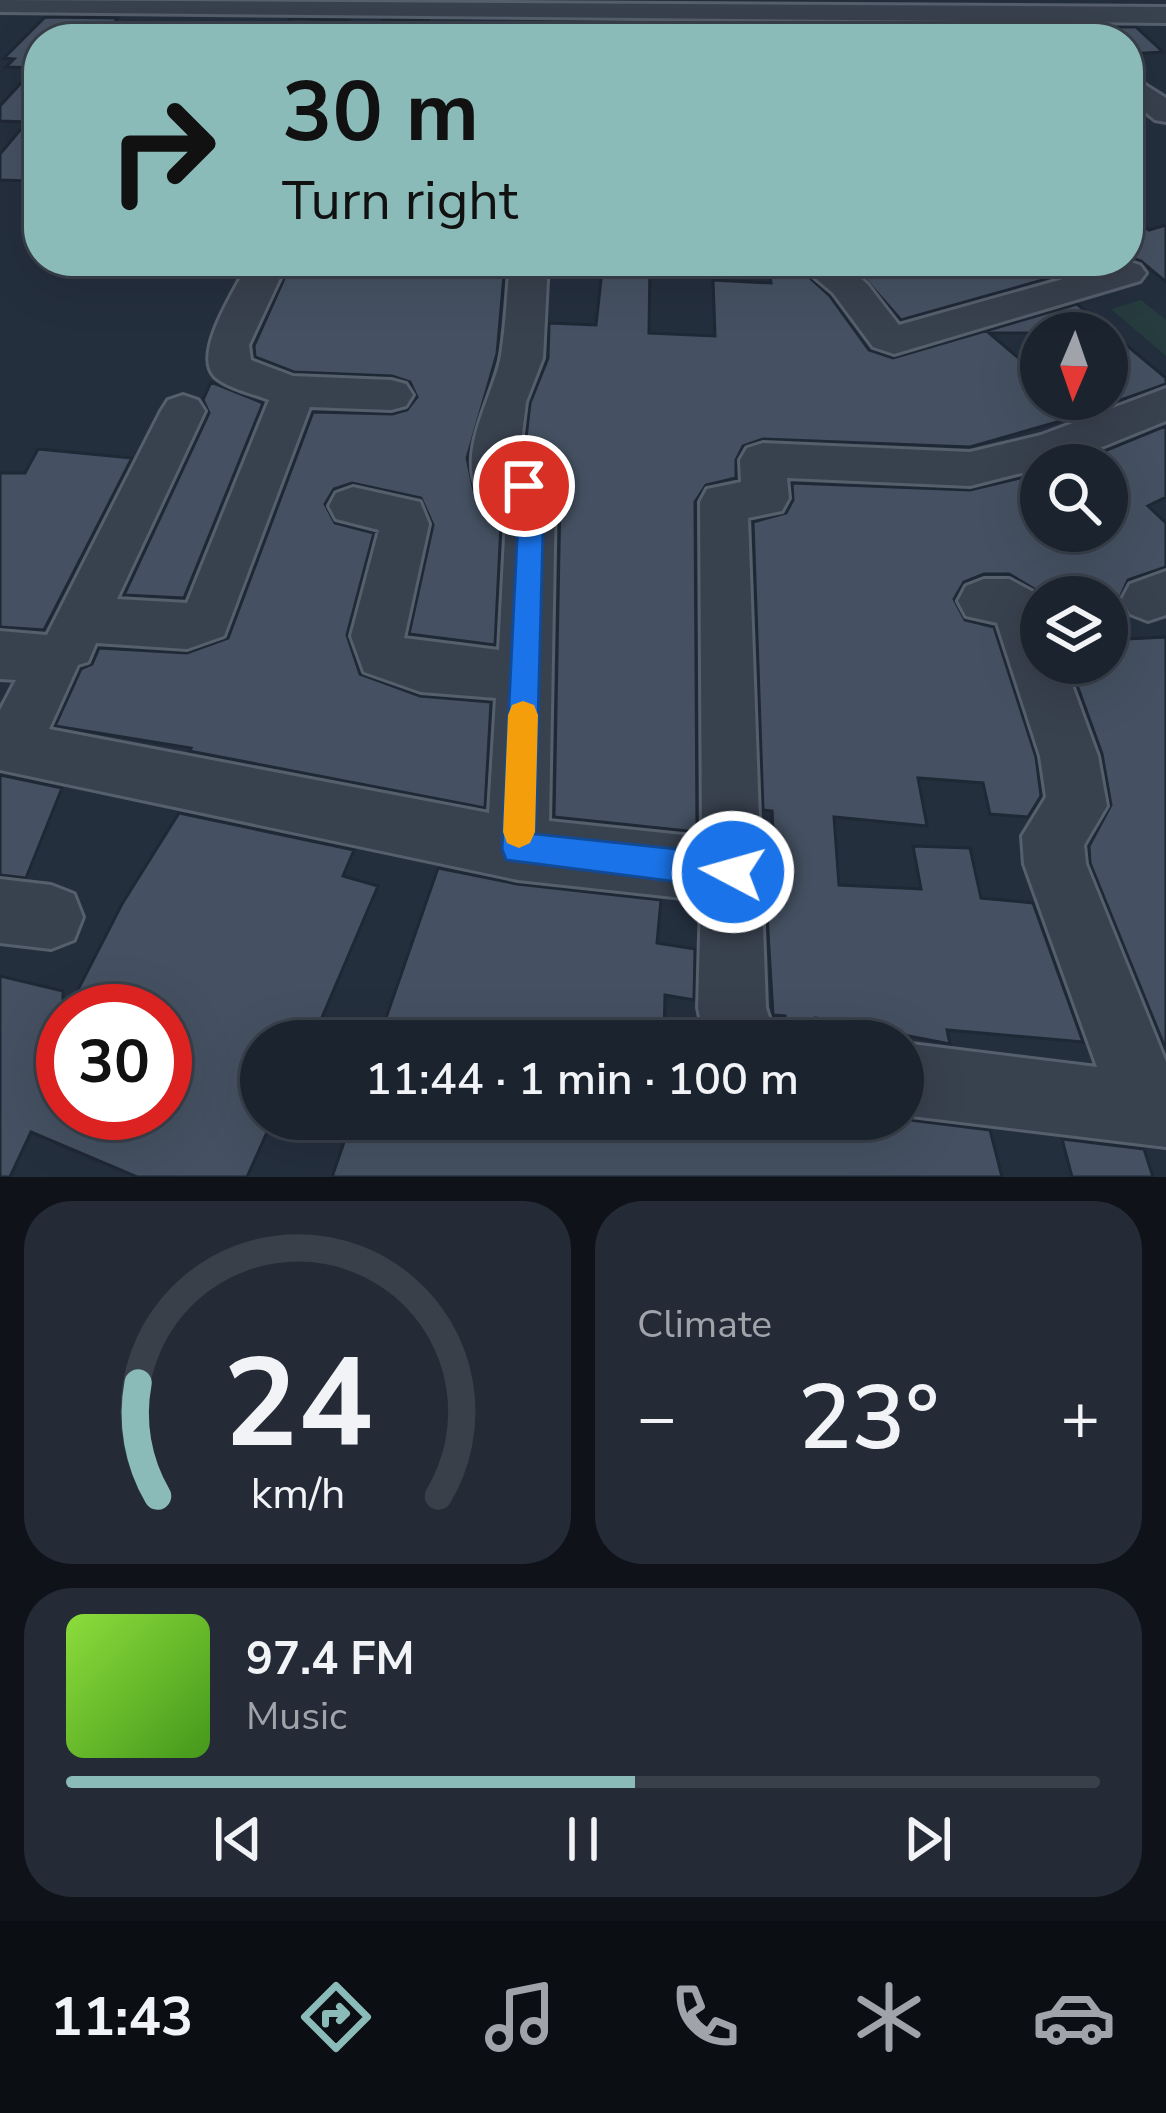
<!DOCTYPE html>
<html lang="en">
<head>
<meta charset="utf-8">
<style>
	body { margin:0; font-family:"Nunito Sans",sans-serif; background:#242b36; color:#f1f3f6; height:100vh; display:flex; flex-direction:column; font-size:45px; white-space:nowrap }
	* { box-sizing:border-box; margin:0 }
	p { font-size:39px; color:#a0a4aa }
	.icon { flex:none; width:66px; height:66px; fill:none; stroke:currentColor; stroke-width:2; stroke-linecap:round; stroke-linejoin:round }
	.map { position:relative; height:1177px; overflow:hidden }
	.details { display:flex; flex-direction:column; gap:24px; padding:24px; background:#0f1319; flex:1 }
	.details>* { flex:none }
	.hud { position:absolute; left:24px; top:24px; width:1119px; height:252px; border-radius:48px; box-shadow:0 12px 48px #0002,0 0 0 3px #39404a; background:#8bbbb9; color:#111; overflow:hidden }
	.needle { width:78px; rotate:182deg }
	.tools { position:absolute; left:1020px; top:312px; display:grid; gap:24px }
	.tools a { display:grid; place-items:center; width:108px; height:108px; border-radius:50%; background:#1b232e; box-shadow:0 12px 48px #0002,0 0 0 3px #39404a; font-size:60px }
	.speed { position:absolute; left:36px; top:984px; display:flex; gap:24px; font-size:60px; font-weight:700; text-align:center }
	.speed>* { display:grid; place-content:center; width:156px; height:156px; border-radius:50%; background:#1b232e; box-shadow:0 12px 48px #0002,0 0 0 3px #39404a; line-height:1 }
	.speed .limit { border:18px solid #d22; background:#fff; color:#111 }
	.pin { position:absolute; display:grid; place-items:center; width:102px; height:102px; color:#fff; margin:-51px; border:6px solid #fff; border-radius:50%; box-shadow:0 3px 12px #0007 }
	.me { position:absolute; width:132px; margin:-66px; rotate:276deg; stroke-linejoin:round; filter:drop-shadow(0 0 9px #0008) }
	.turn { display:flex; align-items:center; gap:42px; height:252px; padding:0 60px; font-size:54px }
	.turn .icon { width:156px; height:156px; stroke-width:2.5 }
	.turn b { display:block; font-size:84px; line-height:102px }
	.big { font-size:90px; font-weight:600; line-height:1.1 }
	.details .tile { flex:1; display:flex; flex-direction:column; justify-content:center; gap:18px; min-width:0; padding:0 42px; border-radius:48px; background:#242b36 }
	.details .dial { align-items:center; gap:0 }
	.dial svg { height:312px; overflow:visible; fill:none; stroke:#39404a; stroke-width:7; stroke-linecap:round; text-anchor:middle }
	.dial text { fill:#f1f3f6; stroke:none }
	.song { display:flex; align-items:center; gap:36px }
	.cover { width:144px; height:144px; border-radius:18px; background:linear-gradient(135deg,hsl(90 70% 55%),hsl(100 70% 35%)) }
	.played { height:12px; border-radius:6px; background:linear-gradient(90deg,#8bbbb9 55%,#39404a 55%) }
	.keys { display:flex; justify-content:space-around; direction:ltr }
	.heat { display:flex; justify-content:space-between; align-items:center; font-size:66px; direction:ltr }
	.details .tiles { flex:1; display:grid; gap:24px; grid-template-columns:1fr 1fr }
	.tile:last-child { grid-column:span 2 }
	.trip { position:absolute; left:240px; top:1020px; width:684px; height:120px; border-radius:60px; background:#1b232e; box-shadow:0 12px 48px #0002,0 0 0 3px #39404a; font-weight:600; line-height:120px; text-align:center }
	.tabs { display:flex; height:192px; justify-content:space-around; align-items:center; background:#0b0e12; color:#a0a4aa }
	.tabs .icon { width:84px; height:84px }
	.tabs .selected { color:#8bbbb9 }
	.tabs b { font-size:54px; color:#f1f3f6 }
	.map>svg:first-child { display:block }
</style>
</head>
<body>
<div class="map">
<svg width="1166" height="1177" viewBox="0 0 1166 1177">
	<rect width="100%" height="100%" fill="#242f3e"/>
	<path fill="#263c3f" d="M1141,300L1166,320V356L1111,309Z"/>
	<path fill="#455162" stroke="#1f2835" stroke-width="3" d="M45,17L118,18L100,39H39V169L29,181L0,180V154L27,122L0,121V106L35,68L6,67L14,59L4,58Z
		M290,19L348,20L323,39H279Z
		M383,20L428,21L418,39H378Z
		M705,23L873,25L876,33L846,32L848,39L706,36Z
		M1077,27H1136L1163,52L1128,54V39H1085Z
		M1128,215L1149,230L1166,225V282L1141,261L1128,257Z
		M292,261L505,264L497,354L467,458L474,491L502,503L495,645L409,634L433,525L421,498L352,483L334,489L325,504L335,523L374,533L347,635L360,674L420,696L491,702L485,808L189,751L191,748L55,726L81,669L92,664L99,648L187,653L228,638L313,412L392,414L407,410L417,397L410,382L392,376L294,372L255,357L254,346Z
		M603,261H650L649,333L715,336L713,280L771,283L768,261H791L830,296L869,350L893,358L1077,304L1166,378V384L1107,405V333H989L1041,377V399H1068L1085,414L970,447L763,439L743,446L736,460V478L706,485L695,502L697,832L554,817L560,495L548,473L523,464L530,403L548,358L549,323L596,325Z
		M849,261H1110L901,320Z
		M211,382L263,403L184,598L124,595L209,413L203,400Z
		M1166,426V497L1148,506L1166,523V567L1128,580L1118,602L1107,607V593H1041L1009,574H984L964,582L954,599L965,620L994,627L1036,757L1041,796L1028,817L990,814L983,783L918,778L927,826L834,817L839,885L921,889L913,846L970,848L981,898L1033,903L1083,1042L947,1030L950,1044L816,1018V1027L785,1022V1016L773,1015L766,899L776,900L772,811L763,810L753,522L786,513L793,500L792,483L970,490L1041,473V531H1107V465H1070Z
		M38,449L132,458L44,630L0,627V473H25Z
		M1166,637V1050L1090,863L1089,846L1111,805L1102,754L1069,663H1107V640Z
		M0,775L62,788L26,878L0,875Z
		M179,813L354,850L343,876L378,886L312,1041H261V1119H273L247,1177H137L31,1132L10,1177H0V976L63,991V1113H165V1011H67L122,904Z
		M438,868L517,884L661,900L657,943L695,949L694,1000L665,995L664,1041H378Z
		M352,1119H902L990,1130L1002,1177H332Z
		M1062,1139L1144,1149L1153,1177H1072Z"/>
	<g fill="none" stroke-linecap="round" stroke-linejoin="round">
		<defs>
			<path id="minor" d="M0,0L1166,7V23L0,12Z
				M1128,74L1166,98V122L1155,120L1128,98Z
				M250,261H288L249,345L251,360L293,376L391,380L406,384L413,395L406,406L391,410L310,407L224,636L187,649L96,643L88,662L78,665L49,729L489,813L496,698L421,692L364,672L351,636L379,530L336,519L329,506L336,493L353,487L420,502L429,524L404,638L499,650L507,500L478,490C457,451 495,393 501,355C506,324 507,292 510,261H548L543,358L526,402L518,467L544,475L555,495L549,821L702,837L700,502L707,489L741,482L740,460L747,448L763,443L970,452L1041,435L1166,388V421L1065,462L970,486L787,478L789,498L782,511L748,518L766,1008L777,1041H705L698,1008L701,900L518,880L0,770V710L16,680L0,679V631L47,635L161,411L168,400L183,395L198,400L205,411L117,599L187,603L269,400C254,394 227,388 215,377C191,354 238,285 250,261Z
				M795,261H842L868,285L899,325L1127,261L1140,265L1146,273L1140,281L894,354L873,347L833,293Z
				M1166,571V615L1148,621L1130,614L1122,599L1130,584Z
				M984,579H1009L1037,594L1041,663H1064L1098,756L1107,806L1084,845L1086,864L1166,1062V1147L903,1115V1043L1097,1067L1024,864L1022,836L1046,797L1040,756L997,623L966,616L958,601L966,586Z
				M0,879L51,885L74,894L83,917L74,940L51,949L0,943Z"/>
		</defs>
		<use href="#minor" stroke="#565f6c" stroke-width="6"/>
		<use href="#minor" fill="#38414e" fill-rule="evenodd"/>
	</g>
	<path fill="#1a73e8" stroke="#114b97" stroke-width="3" d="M524,477L532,479L544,495L535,834L733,855L744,860L749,872L744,884L733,889L506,860L502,849L519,498L511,486Z"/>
	<path fill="#f59e0b" d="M523,701L534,705L538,715L535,832L530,843L519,848L507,843L503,832L508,715L512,705Z"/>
</svg>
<div class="tools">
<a><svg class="needle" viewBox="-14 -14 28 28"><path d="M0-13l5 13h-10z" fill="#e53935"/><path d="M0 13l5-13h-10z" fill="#a0a4aa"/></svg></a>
<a><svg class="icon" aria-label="search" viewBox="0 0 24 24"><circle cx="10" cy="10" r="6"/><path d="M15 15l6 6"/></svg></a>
<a><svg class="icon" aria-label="layers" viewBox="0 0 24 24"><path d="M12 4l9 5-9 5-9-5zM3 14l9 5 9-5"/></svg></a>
</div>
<div class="speed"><div class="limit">30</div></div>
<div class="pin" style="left:524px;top:486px;background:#d93025"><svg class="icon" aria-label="arrive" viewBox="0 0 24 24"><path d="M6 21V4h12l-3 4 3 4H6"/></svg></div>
<svg class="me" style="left:733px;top:872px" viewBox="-20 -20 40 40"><circle r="17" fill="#1a73e8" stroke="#fff" stroke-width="3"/><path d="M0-11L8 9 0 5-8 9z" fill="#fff"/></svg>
<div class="trip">11:44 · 1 min · 100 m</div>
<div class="hud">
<div class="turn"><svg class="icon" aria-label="right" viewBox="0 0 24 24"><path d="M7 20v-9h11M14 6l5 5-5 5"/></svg><div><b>30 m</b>Turn right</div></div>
</div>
</div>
<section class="details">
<div class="tiles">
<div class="tile dial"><svg viewBox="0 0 100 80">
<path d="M14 69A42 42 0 1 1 86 69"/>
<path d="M14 69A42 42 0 0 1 9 40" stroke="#8bbbb9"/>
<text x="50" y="56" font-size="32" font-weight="700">24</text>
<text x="50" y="72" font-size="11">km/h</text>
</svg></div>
<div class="tile"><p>Climate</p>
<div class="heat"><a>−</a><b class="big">23°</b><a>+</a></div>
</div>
<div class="tile">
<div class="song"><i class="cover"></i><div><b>97.4 FM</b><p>Music</p></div></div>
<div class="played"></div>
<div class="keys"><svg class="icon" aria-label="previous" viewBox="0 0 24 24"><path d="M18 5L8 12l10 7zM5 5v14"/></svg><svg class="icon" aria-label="pause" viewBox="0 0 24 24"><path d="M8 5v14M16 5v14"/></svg><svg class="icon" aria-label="next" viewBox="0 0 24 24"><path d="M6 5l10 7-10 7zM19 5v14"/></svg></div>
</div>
</div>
</section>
<nav class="tabs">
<b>11:43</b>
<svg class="icon selected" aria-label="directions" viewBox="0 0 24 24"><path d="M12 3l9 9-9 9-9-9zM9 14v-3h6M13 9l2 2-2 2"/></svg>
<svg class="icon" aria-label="music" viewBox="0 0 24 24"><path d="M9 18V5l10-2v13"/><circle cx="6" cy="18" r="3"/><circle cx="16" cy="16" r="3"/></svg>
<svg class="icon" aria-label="phone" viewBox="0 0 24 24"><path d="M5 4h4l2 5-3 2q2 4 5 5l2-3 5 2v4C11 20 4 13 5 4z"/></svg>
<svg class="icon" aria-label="climate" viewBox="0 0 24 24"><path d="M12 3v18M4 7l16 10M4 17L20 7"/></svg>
<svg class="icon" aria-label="car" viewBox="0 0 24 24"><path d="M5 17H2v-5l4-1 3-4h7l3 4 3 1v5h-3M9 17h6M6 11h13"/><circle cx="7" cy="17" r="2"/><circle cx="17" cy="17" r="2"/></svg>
</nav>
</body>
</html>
